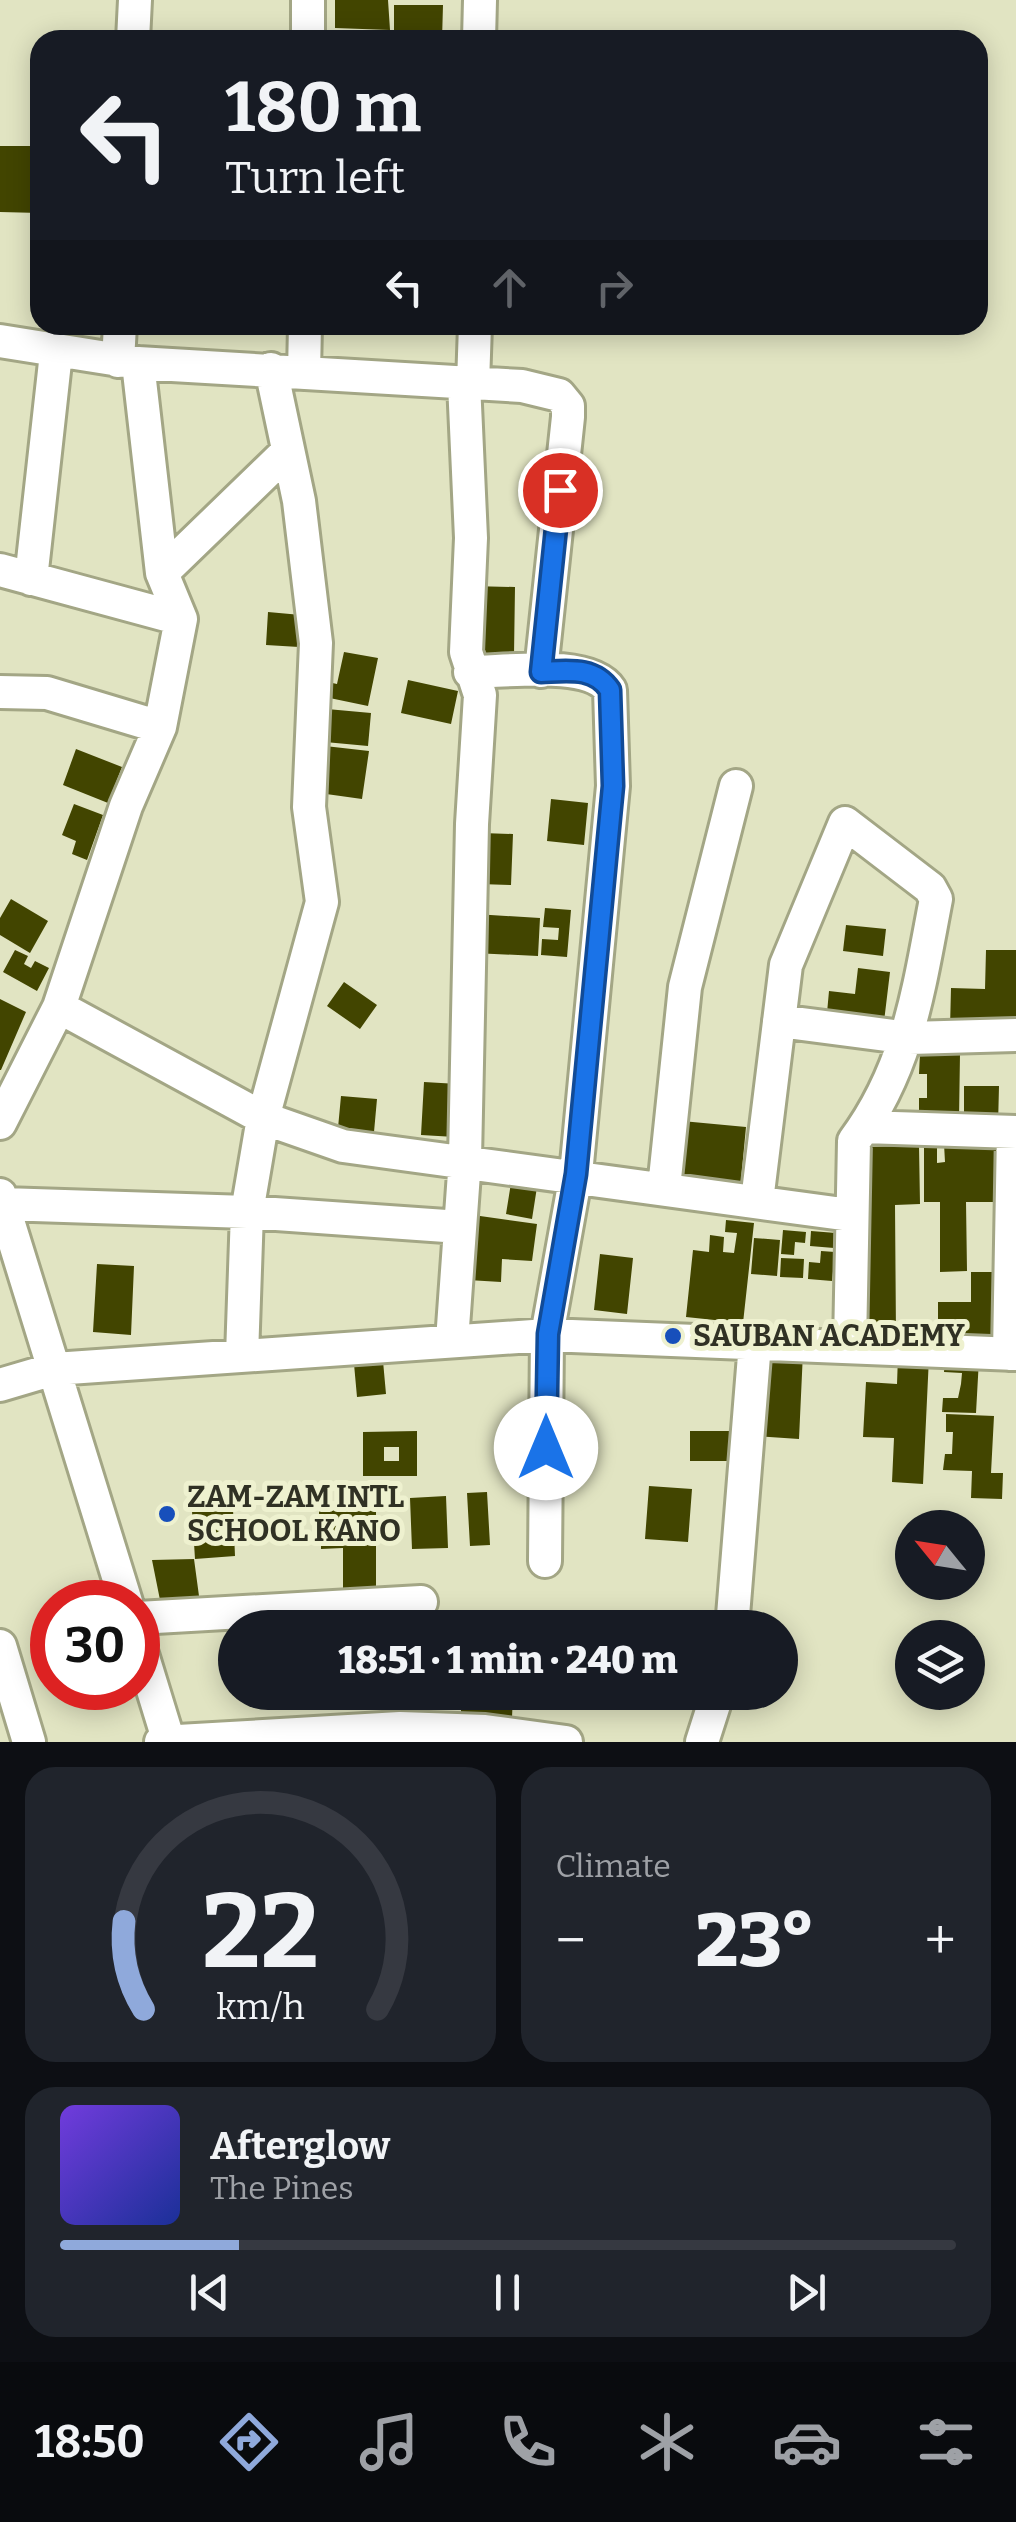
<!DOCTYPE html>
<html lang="en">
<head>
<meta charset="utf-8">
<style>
	body { margin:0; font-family:Bitter,serif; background:#20242c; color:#f1f3f6; height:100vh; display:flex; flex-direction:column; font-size:38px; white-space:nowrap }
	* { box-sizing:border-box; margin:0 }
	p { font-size:32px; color:#9ea1a6 }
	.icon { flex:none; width:55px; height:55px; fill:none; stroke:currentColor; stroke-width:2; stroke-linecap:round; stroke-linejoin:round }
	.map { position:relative; height:1742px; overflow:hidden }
	.details { display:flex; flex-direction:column; gap:25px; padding:25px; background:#0d0f14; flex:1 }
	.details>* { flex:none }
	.banner { position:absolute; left:30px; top:30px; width:958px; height:305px; border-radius:30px; box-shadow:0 5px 25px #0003; background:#171b24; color:#f1f3f6; overflow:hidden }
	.needle { width:65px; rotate:300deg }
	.buttons { position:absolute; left:895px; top:1510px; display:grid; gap:20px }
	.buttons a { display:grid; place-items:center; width:90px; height:90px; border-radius:50%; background:#171b24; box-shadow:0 5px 25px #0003; font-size:50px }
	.speed { position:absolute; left:30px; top:1580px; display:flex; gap:20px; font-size:50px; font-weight:700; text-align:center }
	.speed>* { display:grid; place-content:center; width:130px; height:130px; border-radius:50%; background:#171b24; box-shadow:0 5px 25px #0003; line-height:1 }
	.speed .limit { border:15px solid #d22; background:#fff; color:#111 }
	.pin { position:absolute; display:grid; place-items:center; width:85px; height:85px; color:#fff; margin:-42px; border:5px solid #fff; border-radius:50%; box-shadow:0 2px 10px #0007 }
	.me { position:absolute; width:110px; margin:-55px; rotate:0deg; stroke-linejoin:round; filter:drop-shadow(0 0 8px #0008) }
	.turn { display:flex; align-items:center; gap:35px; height:210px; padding:0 30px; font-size:45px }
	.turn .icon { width:130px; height:130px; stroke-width:2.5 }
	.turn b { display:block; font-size:70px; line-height:85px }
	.lanes { display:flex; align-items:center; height:95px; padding:0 30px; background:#0003; justify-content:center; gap:50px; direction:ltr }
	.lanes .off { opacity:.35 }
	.big { font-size:75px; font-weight:800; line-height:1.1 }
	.details .tile { flex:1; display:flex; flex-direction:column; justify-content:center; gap:15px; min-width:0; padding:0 35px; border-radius:30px; background:#20242c }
	.details .dial { align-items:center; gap:0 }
	.dial svg { height:260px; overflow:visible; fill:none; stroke:#363941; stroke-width:7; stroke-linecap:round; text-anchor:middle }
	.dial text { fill:#f1f3f6; stroke:none }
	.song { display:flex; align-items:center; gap:30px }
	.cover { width:120px; height:120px; border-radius:15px; background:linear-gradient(135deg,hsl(260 70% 55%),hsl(230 70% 35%)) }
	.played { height:10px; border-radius:5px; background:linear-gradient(90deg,#8fa9db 20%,#363941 20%) }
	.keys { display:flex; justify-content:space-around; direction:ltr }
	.heat { display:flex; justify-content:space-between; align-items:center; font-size:55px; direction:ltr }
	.details .tiles { flex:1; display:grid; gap:25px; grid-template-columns:1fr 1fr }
	.tile:last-child { grid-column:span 2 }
	.trip { position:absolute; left:218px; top:1610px; width:580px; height:100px; border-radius:50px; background:#171b24; box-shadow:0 5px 25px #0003; font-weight:800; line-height:100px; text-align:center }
	.dock { display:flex; height:160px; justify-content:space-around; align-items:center; background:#090b0e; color:#9ea1a6 }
	.dock .icon { width:70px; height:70px }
	.dock .on { color:#8fa9db }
	.dock b { font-size:45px; color:#f1f3f6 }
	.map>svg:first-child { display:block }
</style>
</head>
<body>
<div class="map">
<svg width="1016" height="1742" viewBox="0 0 1016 1742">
	<rect width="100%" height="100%" fill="#e1e4c2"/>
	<path fill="#424500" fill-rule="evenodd" d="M335,0H388L390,30L335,28Z
		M394,5H443L442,40H394Z
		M348,33L390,34V40H348Z
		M0,146H31L30,188L40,189V213L0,212Z
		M471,586L515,587L514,655H470Z
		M268,612L301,615L299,647L266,645Z
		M344,652L378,658L368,706L320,696L323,681L337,684Z
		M408,680L458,691L451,724L401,713Z
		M327,709L371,713L368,746L325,742Z
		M325,746L369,751L362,799L319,793Z
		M76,749L122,767L108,803L63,785Z
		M551,799L588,803L584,845L547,841Z
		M74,804L103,815L87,860L72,854L76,841L62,835Z
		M482,833L513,834L511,885L479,884Z
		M11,899L48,921L30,953L0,935V918Z
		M545,908L571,910L567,957L541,955L542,939L558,940L559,928L543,927Z
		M475,914L540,918L538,956L473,953Z
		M846,925L886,929L883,956L843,951Z
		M15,950L28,956L24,964L31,968L35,961L49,968L37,991L3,972Z
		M986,950H1016V1029L950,1028L951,988L985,989Z
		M858,968L890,972L883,1030L826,1024L829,991L855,994Z
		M344,982L377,1005L360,1029L327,1006Z
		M0,999L26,1012L1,1070H0Z
		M920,1053L960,1054L959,1119L919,1118V1098H927V1074H919Z
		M424,1082L458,1084L455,1137L421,1135Z
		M964,1086H999L998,1126H964Z
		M341,1096L377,1099L374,1132L338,1128Z
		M682,1121L746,1127L740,1190L676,1184Z
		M937,1144V1163L945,1162L944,1144H996L997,1202H966L967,1271L940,1272V1202H924V1145Z
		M919,1146L920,1204L895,1205L896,1336H862L855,1147Z
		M511,1183L537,1187L532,1219L506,1214Z
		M473,1215L537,1224L532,1261L502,1259L501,1282L468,1280Z
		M726,1220L754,1223L743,1323L686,1317L693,1250L709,1252L710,1235L724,1237L723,1252L734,1253L737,1233L725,1232Z
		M783,1230L806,1232L805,1243L795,1242L794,1255L781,1254Z
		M811,1231L836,1233L834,1248L810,1246Z
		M754,1238L780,1240L777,1276L751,1274Z
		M821,1251L835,1252L832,1281L808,1279L809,1262L820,1263Z
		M600,1254L633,1258L627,1314L594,1310Z
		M781,1258L804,1259L803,1278L780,1277Z
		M97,1264L134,1266L131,1335L93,1332Z
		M971,1272H1001V1338L938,1339V1302H971Z
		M761,1350L803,1352L799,1439L756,1436Z
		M898,1356L929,1357L923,1484L892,1482L894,1438L863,1437L866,1382L897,1384Z
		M945,1358L979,1359L976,1413L942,1412L943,1398H958L961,1384L962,1373L944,1372Z
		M383,1361L386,1394L357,1397L354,1364Z
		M946,1414L994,1416L991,1473H1003L1002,1499L971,1498L972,1471L943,1470L945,1454H952L953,1432H946Z
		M417,1431V1476H363V1432ZM384,1447H399V1461H384Z
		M690,1431H733V1461H690Z
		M649,1486L692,1489L688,1542L645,1539Z
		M487,1492L490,1545L470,1546L467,1493Z
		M446,1496L448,1548L412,1549L410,1498Z
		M319,1503H376V1522H319Z
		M233,1509L235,1556L195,1559L192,1511Z
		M321,1524H350L351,1531L376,1530V1601H343V1548L321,1549Z
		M194,1559L199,1596L161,1605L152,1560Z
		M942,1630L975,1636L970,1650L968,1638H940Z
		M461,1692H513L512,1718L461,1717Z"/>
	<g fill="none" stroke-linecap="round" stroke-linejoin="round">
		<defs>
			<path id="minor" d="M133,40L135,0
				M308,40V0
				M479,40L480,0
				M0,341L138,363L522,386L559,395L568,406V417L541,671
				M118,361L120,325
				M304,373L305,325
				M473,384L475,325
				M0,570L181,619L162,573L138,363
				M162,573L287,452
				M31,579L56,353
				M470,672C505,672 590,659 610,690L613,786L576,1174L547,1335L545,1561
				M0,692L47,693L160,727
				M59,1007L263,1118L343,1146L850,1215
				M779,1021L909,1038L1016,1035
				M0,1123L59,1007L126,806L160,727L181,619
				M864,1127L1016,1132
				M664,1188L685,987L736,786
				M0,1195L126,1602
				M757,1201L786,965L845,823L930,888L936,899C919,987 909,1067 854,1141L850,1345
				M3,1204L247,1212L460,1227
				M452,1341L465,1159L472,824L480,695L466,652L471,538L464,383
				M1009,1354L1013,1132
				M242,1356L247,1212L263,1118L322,902L309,807L316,643L299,501L271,369
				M0,1385L54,1369L547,1335L1016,1354
				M138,1618L421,1602
				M732,1628L755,1343
				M138,1641L169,1742
				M0,1646L29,1742
				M161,1742L400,1728L485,1731L566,1742
				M702,1742L718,1692"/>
		</defs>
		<use href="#minor" stroke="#a3a685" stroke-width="38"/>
		<use href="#minor" stroke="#fff" stroke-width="32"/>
	</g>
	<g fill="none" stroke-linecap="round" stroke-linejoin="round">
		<defs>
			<path id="route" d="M546,1448L548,1334L576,1174L613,786L610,690C594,666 567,671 541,672L560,490"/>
		</defs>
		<use href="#route" stroke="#114b97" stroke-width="25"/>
		<use href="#route" stroke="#1a73e8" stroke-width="18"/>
	</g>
	<g fill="#174fbb" stroke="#eef1cf" stroke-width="4">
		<circle cx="673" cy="1336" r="10"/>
		<circle cx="167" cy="1514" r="10"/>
	</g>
	<g text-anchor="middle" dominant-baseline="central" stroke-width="10" stroke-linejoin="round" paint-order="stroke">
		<g font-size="30" font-weight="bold" fill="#303124" stroke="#eef1cf" text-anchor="start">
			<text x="693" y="1336">SAUBAN ACADEMY</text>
			<text x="187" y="1497">ZAM-ZAM INTL<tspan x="187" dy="34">SCHOOL KANO</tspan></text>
		</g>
	</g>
</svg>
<div class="buttons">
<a><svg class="needle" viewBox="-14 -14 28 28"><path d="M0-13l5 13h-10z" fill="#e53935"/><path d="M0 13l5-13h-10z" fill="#9ea1a6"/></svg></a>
<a><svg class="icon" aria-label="layers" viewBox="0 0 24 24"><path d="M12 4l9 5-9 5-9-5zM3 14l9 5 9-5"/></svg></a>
</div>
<div class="speed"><div class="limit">30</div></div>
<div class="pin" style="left:560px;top:490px;background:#d93025"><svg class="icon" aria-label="arrive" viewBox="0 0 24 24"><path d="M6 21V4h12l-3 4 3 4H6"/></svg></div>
<svg class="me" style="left:546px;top:1448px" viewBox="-20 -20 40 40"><circle r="19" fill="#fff"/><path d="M0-13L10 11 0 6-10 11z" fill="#1a73e8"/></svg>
<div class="trip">18:51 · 1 min · 240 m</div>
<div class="banner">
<div class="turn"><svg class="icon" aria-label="left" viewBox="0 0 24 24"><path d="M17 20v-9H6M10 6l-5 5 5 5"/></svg><div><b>180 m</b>Turn left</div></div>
<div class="lanes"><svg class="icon" aria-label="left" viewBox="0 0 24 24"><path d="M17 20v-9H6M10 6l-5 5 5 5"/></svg><svg class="icon off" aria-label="ahead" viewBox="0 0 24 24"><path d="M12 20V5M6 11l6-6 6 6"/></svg><svg class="icon off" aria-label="right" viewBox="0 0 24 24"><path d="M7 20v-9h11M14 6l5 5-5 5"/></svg></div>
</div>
</div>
<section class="details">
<div class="tiles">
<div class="tile dial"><svg viewBox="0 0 100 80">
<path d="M14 69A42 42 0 1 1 86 69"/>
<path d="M14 69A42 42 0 0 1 8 42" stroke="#8fa9db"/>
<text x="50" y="56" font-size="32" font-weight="700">22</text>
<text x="50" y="72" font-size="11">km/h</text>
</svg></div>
<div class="tile"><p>Climate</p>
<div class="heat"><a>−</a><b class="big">23°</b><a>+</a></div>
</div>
<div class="tile">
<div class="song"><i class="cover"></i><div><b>Afterglow</b><p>The Pines</p></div></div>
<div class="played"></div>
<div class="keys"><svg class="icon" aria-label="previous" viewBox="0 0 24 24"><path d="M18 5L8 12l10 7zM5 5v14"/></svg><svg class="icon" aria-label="pause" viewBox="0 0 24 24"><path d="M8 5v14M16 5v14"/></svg><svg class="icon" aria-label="next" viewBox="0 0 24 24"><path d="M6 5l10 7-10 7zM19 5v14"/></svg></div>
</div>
</div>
</section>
<nav class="dock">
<b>18:50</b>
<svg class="icon on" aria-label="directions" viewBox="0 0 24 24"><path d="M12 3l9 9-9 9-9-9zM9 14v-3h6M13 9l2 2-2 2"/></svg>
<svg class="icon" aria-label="music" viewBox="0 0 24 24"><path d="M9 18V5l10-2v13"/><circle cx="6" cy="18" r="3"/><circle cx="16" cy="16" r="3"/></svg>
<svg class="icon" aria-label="phone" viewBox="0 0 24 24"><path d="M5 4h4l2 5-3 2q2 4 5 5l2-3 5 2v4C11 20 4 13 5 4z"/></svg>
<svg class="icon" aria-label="climate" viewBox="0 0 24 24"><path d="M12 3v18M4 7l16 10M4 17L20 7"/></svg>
<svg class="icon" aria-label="car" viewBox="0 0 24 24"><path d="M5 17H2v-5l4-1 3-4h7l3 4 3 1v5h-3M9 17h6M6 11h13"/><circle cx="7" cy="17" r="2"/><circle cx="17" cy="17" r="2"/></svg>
<svg class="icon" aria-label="filters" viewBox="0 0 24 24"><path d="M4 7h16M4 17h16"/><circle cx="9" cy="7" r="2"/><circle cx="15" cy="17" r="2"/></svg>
</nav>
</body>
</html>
